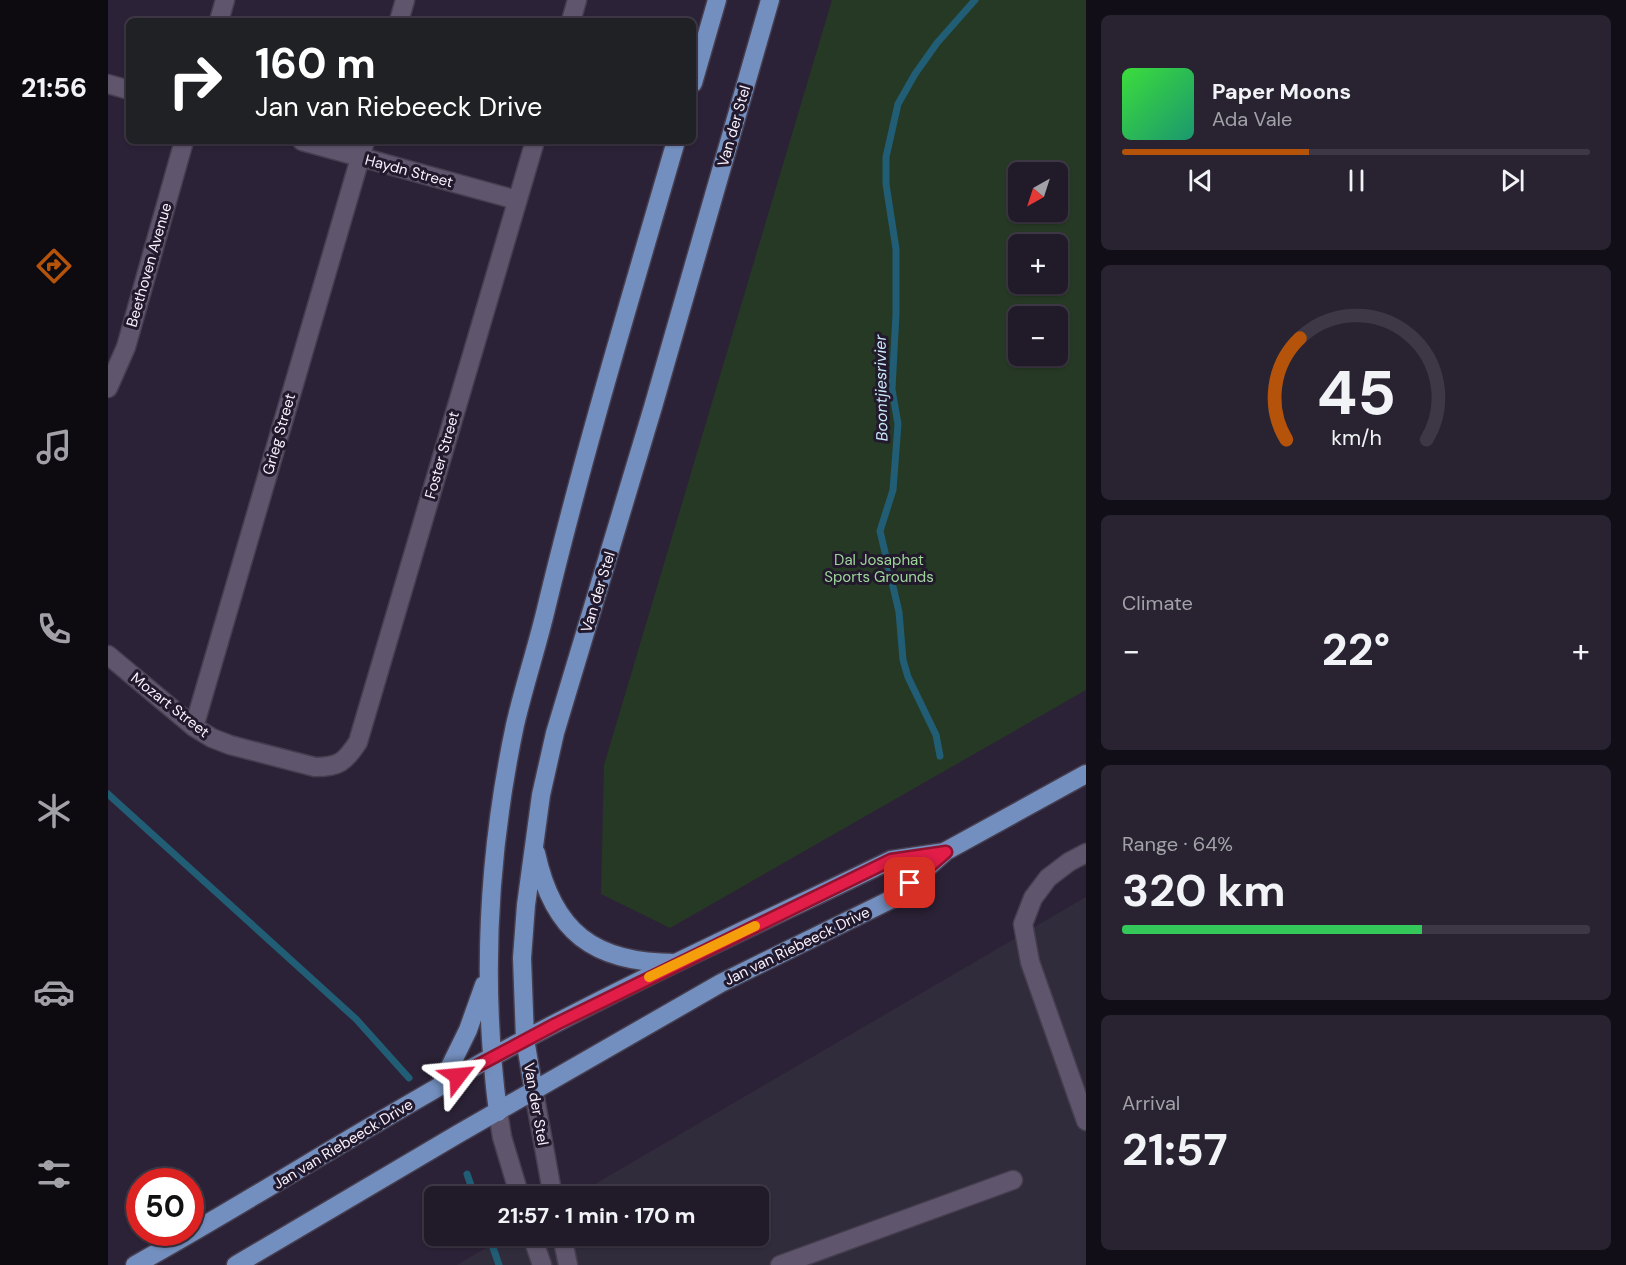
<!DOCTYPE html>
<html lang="en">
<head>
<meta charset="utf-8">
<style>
	body { margin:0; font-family:"DM Sans",sans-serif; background:#292331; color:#f1f3f6; height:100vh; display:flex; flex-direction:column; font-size:22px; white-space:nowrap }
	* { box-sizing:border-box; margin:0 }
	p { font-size:20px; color:#a2a1a8 }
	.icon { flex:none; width:33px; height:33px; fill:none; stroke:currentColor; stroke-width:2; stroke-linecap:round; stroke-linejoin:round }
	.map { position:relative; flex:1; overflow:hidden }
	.panel { display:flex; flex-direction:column; gap:15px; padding:15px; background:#120e17; width:540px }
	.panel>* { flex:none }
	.guide { position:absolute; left:18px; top:18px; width:570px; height:126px; border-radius:9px; box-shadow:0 2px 4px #0004,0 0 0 2px #3e3846; background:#202124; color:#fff; overflow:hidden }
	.needle { width:39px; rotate:219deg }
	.controls { position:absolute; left:900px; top:162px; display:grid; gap:12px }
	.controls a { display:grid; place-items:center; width:60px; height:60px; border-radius:9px; background:#211a29; box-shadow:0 2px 4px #0004,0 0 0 2px #3e3846; font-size:30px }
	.speed { position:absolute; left:18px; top:1168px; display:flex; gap:12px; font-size:30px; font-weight:700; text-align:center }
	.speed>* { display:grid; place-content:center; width:78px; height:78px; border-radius:50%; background:#211a29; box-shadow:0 2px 4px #0004,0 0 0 2px #3e3846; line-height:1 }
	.speed .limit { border:9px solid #d22; background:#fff; color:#111 }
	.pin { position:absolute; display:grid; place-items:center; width:51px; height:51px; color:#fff; margin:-26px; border-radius:12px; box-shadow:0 3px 9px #0006 }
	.me { position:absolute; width:66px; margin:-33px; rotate:61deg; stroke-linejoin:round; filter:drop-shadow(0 0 4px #0008) }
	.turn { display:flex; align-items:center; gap:21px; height:126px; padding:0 30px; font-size:27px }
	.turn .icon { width:78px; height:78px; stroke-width:2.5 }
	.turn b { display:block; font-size:42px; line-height:51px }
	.big { font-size:45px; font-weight:700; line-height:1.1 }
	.panel .tile { flex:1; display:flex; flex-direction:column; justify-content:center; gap:9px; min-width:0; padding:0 21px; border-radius:9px; background:#292331 }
	.panel .dial { align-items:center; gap:0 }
	.dial svg { height:156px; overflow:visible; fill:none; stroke:#3e3846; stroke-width:7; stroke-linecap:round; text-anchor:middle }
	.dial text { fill:#f1f3f6; stroke:none }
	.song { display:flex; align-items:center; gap:18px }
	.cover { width:72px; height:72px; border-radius:9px; background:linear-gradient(135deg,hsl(120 70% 55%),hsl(160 70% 35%)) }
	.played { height:6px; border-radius:3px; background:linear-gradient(90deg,#b45309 40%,#3e3846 40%) }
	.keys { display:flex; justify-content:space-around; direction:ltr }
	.heat { display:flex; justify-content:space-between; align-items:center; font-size:33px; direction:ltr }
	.charge { height:9px; border-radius:4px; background:linear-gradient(90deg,#34c759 64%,#3e3846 0) }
	.trip { position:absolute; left:316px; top:1186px; width:345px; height:60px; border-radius:9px; background:#211a29; box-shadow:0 2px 4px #0004,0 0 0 2px #3e3846; font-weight:700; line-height:60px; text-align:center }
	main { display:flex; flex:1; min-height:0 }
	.menu { display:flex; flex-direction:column; width:108px; justify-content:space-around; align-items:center; background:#0d0a10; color:#a2a1a8 }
	.menu .icon { width:42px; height:42px }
	.menu .selected { color:#b45309 }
	.menu b { font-size:27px; color:#f1f3f6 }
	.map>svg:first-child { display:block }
</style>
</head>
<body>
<main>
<nav class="menu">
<b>21:56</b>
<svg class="icon selected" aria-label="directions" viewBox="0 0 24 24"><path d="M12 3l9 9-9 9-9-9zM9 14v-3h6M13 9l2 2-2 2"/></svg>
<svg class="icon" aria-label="music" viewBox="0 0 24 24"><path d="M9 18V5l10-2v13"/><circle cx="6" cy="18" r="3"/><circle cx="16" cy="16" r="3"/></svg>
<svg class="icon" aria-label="phone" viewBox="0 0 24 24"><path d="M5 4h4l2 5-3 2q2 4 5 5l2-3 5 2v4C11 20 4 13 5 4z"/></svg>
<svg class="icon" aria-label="climate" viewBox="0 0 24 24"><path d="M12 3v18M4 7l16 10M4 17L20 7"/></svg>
<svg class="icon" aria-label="car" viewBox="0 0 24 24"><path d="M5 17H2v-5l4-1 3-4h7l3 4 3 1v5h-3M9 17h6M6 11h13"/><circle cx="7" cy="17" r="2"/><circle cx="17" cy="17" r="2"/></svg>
<svg class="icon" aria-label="filters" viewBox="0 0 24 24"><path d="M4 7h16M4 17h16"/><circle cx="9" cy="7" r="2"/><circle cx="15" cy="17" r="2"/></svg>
</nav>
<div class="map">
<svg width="978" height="1265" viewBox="0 0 978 1265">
	<rect width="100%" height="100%" fill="#2c2237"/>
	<path fill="#312c3c" d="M978,897V1265H349L398,1236H651V1197H465Z"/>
	<path fill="#263924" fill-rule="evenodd" d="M724,0H978V690L562,928L493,894L496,765ZM910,172H950V212H910ZM910,244H950V284H910ZM910,316H950V356H910Z"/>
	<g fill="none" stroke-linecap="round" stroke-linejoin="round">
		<path stroke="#215d75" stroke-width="7" d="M832,756L828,735L800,677L795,660L791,612L772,531L785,490L790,424L784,389L788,314V249L778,184V157L790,104L807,74L829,43L867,0
			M0,794L248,1019L301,1078
			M359,1174L367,1197
			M381,1236L391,1265"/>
		<defs>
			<path id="minor" d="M111,21L117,0
				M291,21L297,0
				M463,21L469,0
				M0,84L21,90
				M194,141L409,200
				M0,388L18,347L76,141
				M0,655L86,727L104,738L122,745L207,767C231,767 237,762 250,742L427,141
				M86,727L257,141
				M978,853L961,862L940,878L925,898L915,924L922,962L978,1121
				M426,1092L445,1197
				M390,1112L394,1137L412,1197
				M424,1236L434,1265
				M454,1236L460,1265
				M672,1265L905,1180"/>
			<path id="major" d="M585,83L609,0
				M428,853C445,932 486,963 567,963
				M333,1085L360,1030L376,985
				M426,1092L417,1039L414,958L418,905L433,795L447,733L545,407L662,0
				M390,1112C373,982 380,853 407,725C416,686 429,647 438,609C476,451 523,296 568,141
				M27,1265C147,1198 263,1123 384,1057C514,986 650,924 783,860L837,852
				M128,1265L350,1134L613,983L784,899L838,851L978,774"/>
		</defs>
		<use href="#minor" stroke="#463e4f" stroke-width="21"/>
		<use href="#major" stroke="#463e4f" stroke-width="21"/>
		<use href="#minor" stroke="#5f556d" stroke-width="18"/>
		<use href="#major" stroke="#738fbf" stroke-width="18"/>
	</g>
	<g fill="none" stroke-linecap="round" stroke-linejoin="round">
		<defs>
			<path id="route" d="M350,1076L448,1024L783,860L838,852L802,883"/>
		</defs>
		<use href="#route" stroke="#92132f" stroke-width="15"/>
		<use href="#route" stroke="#e11d48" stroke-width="10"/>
		<path stroke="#f59e0b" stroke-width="10" d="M541,977L647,926"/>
	</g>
	<g text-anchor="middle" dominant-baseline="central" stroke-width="6" stroke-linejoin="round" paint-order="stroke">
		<g font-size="15" fill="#f7f2fe" stroke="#22192d">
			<text transform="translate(626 126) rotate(-74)">Van der Stel</text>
			<text transform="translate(301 171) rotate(15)">Haydn Street</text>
			<text transform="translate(41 265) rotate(-74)">Beethoven Avenue</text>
			<text transform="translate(171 434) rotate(-74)">Grieg Street</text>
			<text transform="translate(334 455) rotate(-74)">Foster Street</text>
			<text transform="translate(490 592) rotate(-73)">Van der Stel</text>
			<text transform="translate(62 705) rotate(38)">Mozart Street</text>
			<text transform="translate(689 946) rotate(-26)">Jan van Riebeeck Drive</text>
			<text transform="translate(428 1104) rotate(80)">Van der Stel</text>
			<text transform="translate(235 1144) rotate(-31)">Jan van Riebeeck Drive</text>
		</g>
		<g font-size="15" fill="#9ed699" stroke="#22192d">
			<text x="771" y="560">Dal Josaphat<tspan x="771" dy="17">Sports Grounds</tspan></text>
		</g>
		<g font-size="16" font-style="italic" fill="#c9eafa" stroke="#22192d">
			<text transform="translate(773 388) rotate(-91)">Boontjiesrivier</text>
		</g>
	</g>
</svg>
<div class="controls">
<a><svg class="needle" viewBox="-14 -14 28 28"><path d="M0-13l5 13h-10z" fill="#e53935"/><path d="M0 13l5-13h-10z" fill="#a2a1a8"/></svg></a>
<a>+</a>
<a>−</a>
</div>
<div class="speed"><div class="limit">50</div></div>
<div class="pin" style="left:802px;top:883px;background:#d93025"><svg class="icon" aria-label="arrive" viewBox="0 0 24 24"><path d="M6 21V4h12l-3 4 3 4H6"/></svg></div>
<svg class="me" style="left:350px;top:1076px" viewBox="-20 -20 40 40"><path d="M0-17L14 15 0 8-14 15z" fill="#e11d48" stroke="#fff" stroke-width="4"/></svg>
<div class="trip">21:57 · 1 min · 170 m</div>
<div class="guide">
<div class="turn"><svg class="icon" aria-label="right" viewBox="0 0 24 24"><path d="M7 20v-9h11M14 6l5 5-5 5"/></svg><div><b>160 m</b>Jan van Riebeeck Drive</div></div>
</div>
</div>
<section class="panel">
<div class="tile">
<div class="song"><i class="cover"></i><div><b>Paper Moons</b><p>Ada Vale</p></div></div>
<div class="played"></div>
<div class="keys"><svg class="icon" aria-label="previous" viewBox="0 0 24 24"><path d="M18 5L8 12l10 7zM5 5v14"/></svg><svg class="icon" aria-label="pause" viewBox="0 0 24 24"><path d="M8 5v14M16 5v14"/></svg><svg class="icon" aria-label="next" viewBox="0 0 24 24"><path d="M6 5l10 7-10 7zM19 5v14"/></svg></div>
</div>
<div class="tile dial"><svg viewBox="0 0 100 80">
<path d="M14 69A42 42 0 1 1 86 69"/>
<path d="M14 69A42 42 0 0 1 21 17" stroke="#b45309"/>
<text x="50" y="56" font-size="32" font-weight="700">45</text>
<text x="50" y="72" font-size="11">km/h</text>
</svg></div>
<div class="tile"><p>Climate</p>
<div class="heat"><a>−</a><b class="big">22°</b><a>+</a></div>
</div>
<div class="tile"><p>Range · 64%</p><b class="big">320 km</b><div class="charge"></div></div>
<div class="tile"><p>Arrival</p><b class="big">21:57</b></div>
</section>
</main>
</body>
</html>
